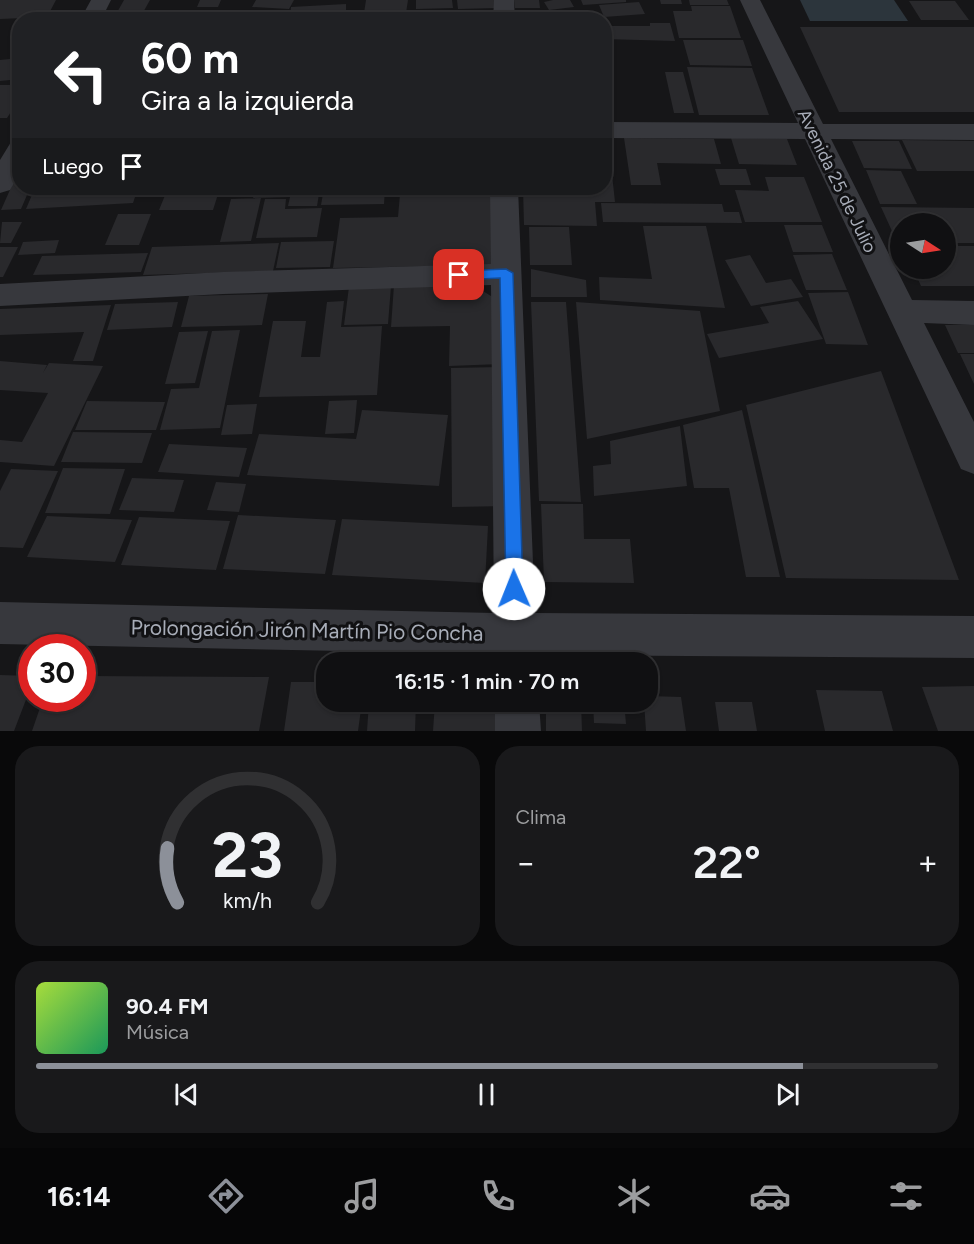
<!DOCTYPE html>
<html lang="es">
<head>
<meta charset="utf-8">
<style>
	body { margin:0; font-family:Figtree,sans-serif; background:#19191b; color:#f1f3f6; height:100vh; display:flex; flex-direction:column; font-size:22px; white-space:nowrap }
	* { box-sizing:border-box; margin:0 }
	p { font-size:20px; color:#9c9d9f }
	.icon { flex:none; width:33px; height:33px; fill:none; stroke:currentColor; stroke-width:2; stroke-linecap:round; stroke-linejoin:round }
	.map { position:relative; height:731px; overflow:hidden }
	.details { display:flex; flex-direction:column; gap:15px; padding:15px; background:#09090a; flex:1 }
	.details>* { flex:none }
	.guide { position:absolute; left:12px; top:12px; width:600px; height:183px; border-radius:24px; box-shadow:0 2px 4px #0004,0 0 0 2px #303032; background:#202124; color:#fff; overflow:hidden }
	.needle { width:39px; rotate:102deg }
	.buttons { position:absolute; left:890px; top:213px; display:grid; gap:12px }
	.buttons a { display:grid; place-items:center; width:66px; height:66px; border-radius:50%; background:#101012; box-shadow:0 2px 4px #0004,0 0 0 2px #303032; font-size:30px }
	.speed { position:absolute; left:18px; top:634px; display:flex; gap:12px; font-size:30px; font-weight:700; text-align:center }
	.speed>* { display:grid; place-content:center; width:78px; height:78px; border-radius:50%; background:#101012; box-shadow:0 2px 4px #0004,0 0 0 2px #303032; line-height:1 }
	.speed .limit { border:9px solid #d22; background:#fff; color:#111 }
	.pin { position:absolute; display:grid; place-items:center; width:51px; height:51px; color:#fff; margin:-26px; border-radius:12px; box-shadow:0 3px 9px #0006 }
	.me { position:absolute; width:66px; margin:-33px; rotate:359deg; stroke-linejoin:round; filter:drop-shadow(0 0 4px #0008) }
	.turn { display:flex; align-items:center; gap:21px; height:126px; padding:0 30px; font-size:27px }
	.turn .icon { width:78px; height:78px; stroke-width:2.5 }
	.turn b { display:block; font-size:42px; line-height:51px }
	.then { display:flex; align-items:center; height:57px; padding:0 30px; background:#0003; gap:12px; font-size:22px }
	.big { font-size:45px; font-weight:600; line-height:1.1 }
	.details .tile { flex:1; display:flex; flex-direction:column; justify-content:center; gap:9px; min-width:0; padding:0 21px; border-radius:24px; background:#19191b }
	.details .dial { align-items:center; gap:0 }
	.dial svg { height:156px; overflow:visible; fill:none; stroke:#303032; stroke-width:7; stroke-linecap:round; text-anchor:middle }
	.dial text { fill:#f1f3f6; stroke:none }
	.song { display:flex; align-items:center; gap:18px }
	.cover { width:72px; height:72px; border-radius:9px; background:linear-gradient(135deg,hsl(80 70% 55%),hsl(150 70% 35%)) }
	.played { height:6px; border-radius:3px; background:linear-gradient(90deg,#8c9099 85%,#303032 85%) }
	.keys { display:flex; justify-content:space-around; direction:ltr }
	.heat { display:flex; justify-content:space-between; align-items:center; font-size:33px; direction:ltr }
	.details .tiles { flex:1; display:grid; gap:15px; grid-template-columns:1fr 1fr }
	.tile:last-child { grid-column:span 2 }
	.trip { position:absolute; left:316px; top:652px; width:342px; height:60px; border-radius:24px; background:#101012; box-shadow:0 2px 4px #0004,0 0 0 2px #303032; font-weight:600; line-height:60px; text-align:center }
	.tab-bar { display:flex; height:96px; justify-content:space-around; align-items:center; background:#060607; color:#9c9d9f }
	.tab-bar .icon { width:42px; height:42px }
	.tab-bar .current { color:#8c9099 }
	.tab-bar b { font-size:27px; color:#f1f3f6 }
	.map>svg:first-child { display:block }
</style>
</head>
<body>
<div class="map">
<svg width="974" height="731" viewBox="0 0 974 731">
	<rect width="100%" height="100%" fill="#161618"/>
	<path fill="#2c353c" d="M800,0H894L908,21H810Z"/>
	<path fill="#29292c" d="M0,0H56L47,17L0,19Z
		M124,0H150L141,16H115Z
		M200,0H221L218,7H197Z
		M256,0H294L289,9L252,7Z
		M366,0H408L406,13H364Z
		M416,0H452L453,8L416,9Z
		M457,0H494L495,8L458,9Z
		M514,0H539L540,8H515Z
		M553,0H570L574,7L549,10L544,2Z
		M581,0H626V2L583,5Z
		M660,0H681L682,4H661Z
		M689,0H727L729,5H690Z
		M909,1H955L969,20H921Z
		M639,2L645,14L604,17L599,5Z
		M346,4V16L290,19L291,7Z
		M691,6H730L741,38H679L673,11H692Z
		M271,10L269,20H222L224,12Z
		M515,10H546L547,20H515Z
		M196,13H221L219,20H194Z
		M579,15H601V20H579Z
		M650,23H670L675,41L604,39V26H650Z
		M800,27H974V112H839Z
		M683,40H743L752,66L690,65Z
		M20,58V79L0,81V60Z
		M687,67L752,68L769,115H699Z
		M665,72H683L694,113H674Z
		M0,85H20V98L7,118H0Z
		M624,138L714,139L721,164L657,163L661,185H631Z
		M731,138L787,139L797,165L739,164Z
		M902,140L974,141V171H917Z
		M852,141H899L912,169L864,168Z
		M604,165H611L615,202H595L597,226L524,225L523,188H604Z
		M715,169H746L751,185H720Z
		M866,170L901,171L917,204H880Z
		M765,177H804L822,222H745L735,190L769,191Z
		M20,182V188H30L21,209L1,210L13,183Z
		M73,188H138L133,203L26,209L34,190Z
		M168,188H220L213,210H159Z
		M256,188H320L317,206H288L290,197L253,198Z
		M324,188H385L384,204L321,205Z
		M492,193L495,265L333,268L340,218L398,217L400,194Z
		M261,198L251,241L220,242L231,199Z
		M265,199H286L285,209L322,208L317,237L256,238Z
		M601,203L722,204L724,212H739L742,223L603,222Z
		M881,207L974,208V243H945V224H900V242H897Z
		M118,214H151L139,245H105Z
		M2,222H22L11,243H0Z
		M784,225H822L833,252H793Z
		M643,226H706L725,308L600,300L599,277L652,279Z
		M529,227H569L572,265H530Z
		M59,240L55,253L18,255L23,242Z
		M334,241L330,267L276,268L281,242Z
		M279,243L273,271L143,275L152,247Z
		M945,246H974V286H921L913,268H945Z
		M0,247H18L3,277H0Z
		M148,253L141,272L33,275L42,256Z
		M832,254L847,290H806L793,255Z
		M750,255L766,283L791,279L803,297L751,306L725,260Z
		M531,269L586,280L587,297H531Z
		M470,283L499,301L501,364L449,366L450,326L391,327L394,285Z
		M391,286L388,324L344,325L349,287Z
		M848,292L868,345L826,344L808,293Z
		M268,294L262,325L181,327L189,296Z
		M344,301L341,327L382,326L377,395L259,397L273,321H306L301,357H320L327,302Z
		M798,301L823,339L719,358L707,334L769,323L760,307Z
		M178,302L172,327L107,330L115,304Z
		M531,302H566L581,502L539,501Z
		M576,302L700,311L720,411L587,439Z
		M111,305L93,361H73L84,332L0,335V309Z
		M945,325H974V353H958Z
		M240,330L220,428L160,430L171,389L199,388L212,331Z
		M208,331L195,383L165,384L179,332Z
		M960,354H974V384Z
		M0,361L47,365L43,373L49,363L103,366L54,466L0,462V440L22,442L48,393L0,390Z
		M501,367L508,506L452,507L451,368Z
		M881,371L959,580L786,578L746,405Z
		M357,400L354,433L325,434L329,401Z
		M87,401L165,402L156,430H75Z
		M257,404L252,434L221,435L227,405Z
		M362,410L448,415L439,486L247,475L259,434L356,439Z
		M742,410L780,577H746L729,488H694L683,425Z
		M680,426L687,486L594,496L593,466L611,464L610,441Z
		M73,432L152,433L142,463L61,462Z
		M169,444L247,448L239,477L158,472Z
		M63,468L125,469L110,514L45,513Z
		M11,469L58,471L23,548L0,547V491Z
		M132,478L184,480L174,512L119,510Z
		M216,482L246,484L239,512L207,510Z
		M541,504H583L584,539H630L634,583L544,582Z
		M238,515L336,520L325,574L223,569Z
		M47,516L132,520L115,562L27,557Z
		M139,517L230,521L216,570L121,565Z
		M342,519L488,526L485,583L332,575Z
		M590,657L621,658L622,663H591Z
		M0,675L32,676V684L14,731H0Z
		M82,676L269,677L259,731H32L43,699H82Z
		M291,682H327V702H362L358,731H284Z
		M974,686V731H938L922,687Z
		M816,690L882,691L893,731H825Z
		M648,696L681,697L686,731H646L644,702H648Z
		M369,702H416L415,731H367Z
		M435,702H501L500,731H433Z
		M546,702H581L582,731H546Z
		M593,702H624L626,724L594,723Z
		M715,702H752L757,731H719Z"/>
	<g fill="none" stroke-linecap="round" stroke-linejoin="round">
		<path fill="#37383d" fill-rule="evenodd" d="M91,0H111L101,20H80Z
			M494,0H514L515,20H493Z
			M740,0H760L823,124H974V140L831,139L912,300L974,301V325L924,323L974,422V474L961,469L805,139L604,138V122L798,123Z
			M20,140V173L10,190L0,193V160L11,142Z
			M490,188H518L535,613L974,616V658L537,655V663H495L494,654L0,644V602L494,613L491,285L223,294L0,306V284L223,272L491,264Z
			M495,702H539L541,731H495Z"/>
	</g>
	<path fill="#1a73e8" stroke="#114b97" stroke-width="1.5" d="M506,269L513,273L523,589L520,595L514,597L509,595L506,589L500,278L459,280L453,275L459,271Z"/>
	<g text-anchor="middle" dominant-baseline="central" stroke-width="6" stroke-linejoin="round" paint-order="stroke">
		<g font-size="18" fill="#a8adb8" stroke="#111113">
			<text transform="translate(837 181) rotate(64)">Avenida 25 de Julio</text>
		</g>
		<g font-size="21" fill="#a8adb8" stroke="#111113">
			<text transform="translate(307 630) rotate(1)">Prolongación Jirón Martín Pio Concha</text>
		</g>
	</g>
</svg>
<div class="buttons">
<a><svg class="needle" viewBox="-14 -14 28 28"><path d="M0-13l5 13h-10z" fill="#e53935"/><path d="M0 13l5-13h-10z" fill="#9c9d9f"/></svg></a>
</div>
<div class="speed"><div class="limit">30</div></div>
<div class="pin" style="left:459px;top:275px;background:#d93025"><svg class="icon" aria-label="arrive" viewBox="0 0 24 24"><path d="M6 21V4h12l-3 4 3 4H6"/></svg></div>
<svg class="me" style="left:514px;top:589px" viewBox="-20 -20 40 40"><circle r="19" fill="#fff"/><path d="M0-13L10 11 0 6-10 11z" fill="#1a73e8"/></svg>
<div class="trip">16:15 · 1 min · 70 m</div>
<div class="guide">
<div class="turn"><svg class="icon" aria-label="left" viewBox="0 0 24 24"><path d="M17 20v-9H6M10 6l-5 5 5 5"/></svg><div><b>60 m</b>Gira a la izquierda</div></div>
<div class="then">Luego<svg class="icon" aria-label="arrive" viewBox="0 0 24 24"><path d="M6 21V4h12l-3 4 3 4H6"/></svg></div>
</div>
</div>
<section class="details">
<div class="tiles">
<div class="tile dial"><svg viewBox="0 0 100 80">
<path d="M14 69A42 42 0 1 1 86 69"/>
<path d="M14 69A42 42 0 0 1 9 41" stroke="#8c9099"/>
<text x="50" y="56" font-size="32" font-weight="700">23</text>
<text x="50" y="72" font-size="11">km/h</text>
</svg></div>
<div class="tile"><p>Clima</p>
<div class="heat"><a>−</a><b class="big">22°</b><a>+</a></div>
</div>
<div class="tile">
<div class="song"><i class="cover"></i><div><b>90.4 FM</b><p>Música</p></div></div>
<div class="played"></div>
<div class="keys"><svg class="icon" aria-label="previous" viewBox="0 0 24 24"><path d="M18 5L8 12l10 7zM5 5v14"/></svg><svg class="icon" aria-label="pause" viewBox="0 0 24 24"><path d="M8 5v14M16 5v14"/></svg><svg class="icon" aria-label="next" viewBox="0 0 24 24"><path d="M6 5l10 7-10 7zM19 5v14"/></svg></div>
</div>
</div>
</section>
<nav class="tab-bar">
<b>16:14</b>
<svg class="icon current" aria-label="directions" viewBox="0 0 24 24"><path d="M12 3l9 9-9 9-9-9zM9 14v-3h6M13 9l2 2-2 2"/></svg>
<svg class="icon" aria-label="music" viewBox="0 0 24 24"><path d="M9 18V5l10-2v13"/><circle cx="6" cy="18" r="3"/><circle cx="16" cy="16" r="3"/></svg>
<svg class="icon" aria-label="phone" viewBox="0 0 24 24"><path d="M5 4h4l2 5-3 2q2 4 5 5l2-3 5 2v4C11 20 4 13 5 4z"/></svg>
<svg class="icon" aria-label="climate" viewBox="0 0 24 24"><path d="M12 3v18M4 7l16 10M4 17L20 7"/></svg>
<svg class="icon" aria-label="car" viewBox="0 0 24 24"><path d="M5 17H2v-5l4-1 3-4h7l3 4 3 1v5h-3M9 17h6M6 11h13"/><circle cx="7" cy="17" r="2"/><circle cx="17" cy="17" r="2"/></svg>
<svg class="icon" aria-label="filters" viewBox="0 0 24 24"><path d="M4 7h16M4 17h16"/><circle cx="9" cy="7" r="2"/><circle cx="15" cy="17" r="2"/></svg>
</nav>
</body>
</html>
